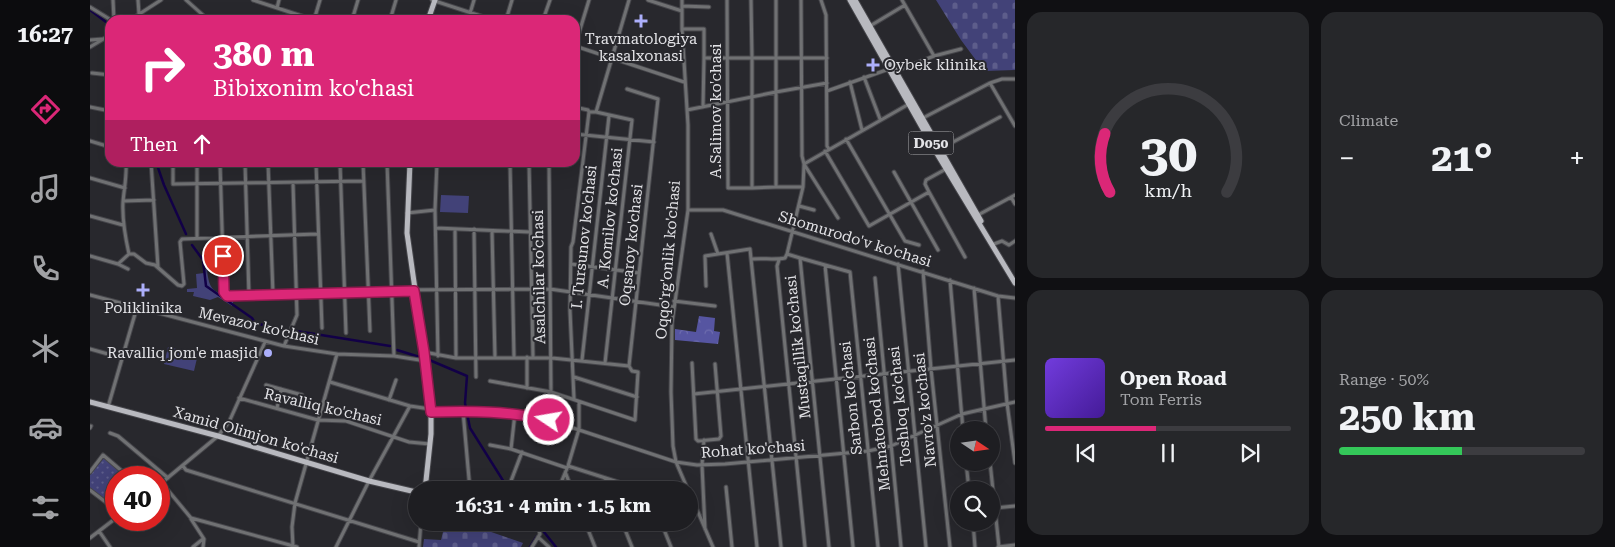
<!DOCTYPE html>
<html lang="en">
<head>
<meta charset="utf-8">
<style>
	body { margin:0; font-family:"Roboto Serif",serif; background:#26272a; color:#f1f3f6; height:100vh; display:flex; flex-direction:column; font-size:19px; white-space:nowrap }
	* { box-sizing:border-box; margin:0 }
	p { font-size:16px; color:#a1a2a5 }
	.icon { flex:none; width:28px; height:28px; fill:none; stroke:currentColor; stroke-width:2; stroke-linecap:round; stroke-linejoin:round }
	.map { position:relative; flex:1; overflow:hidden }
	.panel { display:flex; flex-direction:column; gap:12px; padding:12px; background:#101013; width:600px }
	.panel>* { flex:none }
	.guide { position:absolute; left:15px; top:15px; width:475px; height:152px; border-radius:15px; box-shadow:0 5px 20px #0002,0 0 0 1px #3c3c40; background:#db2777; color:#fff; overflow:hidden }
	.needle { width:32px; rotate:103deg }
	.tools { position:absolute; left:860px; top:421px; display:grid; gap:10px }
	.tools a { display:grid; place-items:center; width:50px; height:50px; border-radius:50%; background:#1e1e22; box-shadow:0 5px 20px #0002,0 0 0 1px #3c3c40; font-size:25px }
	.speed { position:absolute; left:15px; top:466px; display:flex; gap:10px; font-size:25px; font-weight:700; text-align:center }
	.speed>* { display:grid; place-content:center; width:65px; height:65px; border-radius:50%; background:#1e1e22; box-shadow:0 5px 20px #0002,0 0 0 1px #3c3c40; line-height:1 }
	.speed .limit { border:8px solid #d22; background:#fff; color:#111 }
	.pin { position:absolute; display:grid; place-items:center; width:42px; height:42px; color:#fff; margin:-21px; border:2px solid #fff; border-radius:50%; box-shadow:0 1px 5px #0007 }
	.me { position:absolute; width:55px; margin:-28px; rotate:282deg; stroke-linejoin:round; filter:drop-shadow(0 0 4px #0008) }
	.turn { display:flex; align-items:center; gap:18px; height:105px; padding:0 25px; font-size:22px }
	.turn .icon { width:65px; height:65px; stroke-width:2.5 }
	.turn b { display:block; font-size:35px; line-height:42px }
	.then { display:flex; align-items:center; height:48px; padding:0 25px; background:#0003; gap:10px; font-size:19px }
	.big { font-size:38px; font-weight:700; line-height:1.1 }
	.panel .tile { flex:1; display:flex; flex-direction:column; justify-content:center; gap:8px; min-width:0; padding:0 18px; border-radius:15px; background:#26272a }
	.panel .dial { align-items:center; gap:0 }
	.dial svg { height:130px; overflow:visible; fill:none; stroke:#3c3c40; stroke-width:7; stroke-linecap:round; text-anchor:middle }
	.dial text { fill:#f1f3f6; stroke:none }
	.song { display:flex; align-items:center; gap:15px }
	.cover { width:60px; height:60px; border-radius:8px; background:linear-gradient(135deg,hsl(260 70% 55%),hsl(260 70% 35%)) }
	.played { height:5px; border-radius:2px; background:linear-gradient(90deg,#db2777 45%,#3c3c40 45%) }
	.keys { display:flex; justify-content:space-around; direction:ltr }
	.heat { display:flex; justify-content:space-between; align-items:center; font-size:28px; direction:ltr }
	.charge { height:8px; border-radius:4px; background:linear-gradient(90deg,#34c759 50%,#3c3c40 0) }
	.panel .tiles { flex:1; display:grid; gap:12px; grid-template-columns:repeat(2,1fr) }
	.trip { position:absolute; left:318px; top:481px; width:290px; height:50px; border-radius:25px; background:#1e1e22; box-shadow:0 5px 20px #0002,0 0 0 1px #3c3c40; font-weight:700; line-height:50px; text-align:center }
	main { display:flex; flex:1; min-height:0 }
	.tab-bar { display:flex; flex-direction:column; width:90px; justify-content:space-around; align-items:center; background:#0c0c0e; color:#a1a2a5 }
	.tab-bar .icon { width:35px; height:35px }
	.tab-bar .selected { color:#db2777 }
	.tab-bar b { font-size:22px; color:#f1f3f6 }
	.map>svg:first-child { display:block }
</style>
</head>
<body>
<main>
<nav class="tab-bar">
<b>16:27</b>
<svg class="icon selected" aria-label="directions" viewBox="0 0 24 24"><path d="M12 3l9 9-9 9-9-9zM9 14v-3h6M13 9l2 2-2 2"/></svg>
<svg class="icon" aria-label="music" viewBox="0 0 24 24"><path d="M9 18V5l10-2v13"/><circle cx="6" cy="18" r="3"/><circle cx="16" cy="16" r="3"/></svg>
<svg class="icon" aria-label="phone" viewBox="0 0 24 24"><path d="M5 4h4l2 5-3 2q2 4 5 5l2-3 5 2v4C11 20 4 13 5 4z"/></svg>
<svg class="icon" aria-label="climate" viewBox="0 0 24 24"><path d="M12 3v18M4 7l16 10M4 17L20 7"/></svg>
<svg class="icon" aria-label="car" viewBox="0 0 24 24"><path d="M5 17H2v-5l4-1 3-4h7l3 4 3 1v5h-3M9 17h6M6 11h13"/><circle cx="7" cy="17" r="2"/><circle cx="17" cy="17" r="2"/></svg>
<svg class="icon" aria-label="filters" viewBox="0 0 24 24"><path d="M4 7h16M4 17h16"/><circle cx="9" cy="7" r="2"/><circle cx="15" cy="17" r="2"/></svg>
</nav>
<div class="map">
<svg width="925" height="547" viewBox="0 0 925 547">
	<defs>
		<pattern id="forest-crowns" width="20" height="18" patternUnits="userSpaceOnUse" patternTransform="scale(1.25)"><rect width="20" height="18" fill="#5655a1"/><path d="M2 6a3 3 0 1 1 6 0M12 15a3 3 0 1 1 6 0" fill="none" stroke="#6e6dae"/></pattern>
		<pattern id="cemetery-stones" width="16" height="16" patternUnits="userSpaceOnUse" patternTransform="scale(1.25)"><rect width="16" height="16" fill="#424278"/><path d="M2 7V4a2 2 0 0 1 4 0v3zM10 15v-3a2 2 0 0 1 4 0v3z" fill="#5d5d8b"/></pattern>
		<pattern id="park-dots" width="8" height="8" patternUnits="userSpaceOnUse" patternTransform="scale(1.25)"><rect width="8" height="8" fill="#424278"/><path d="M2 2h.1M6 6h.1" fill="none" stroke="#5d5d8b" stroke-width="1.8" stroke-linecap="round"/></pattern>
	</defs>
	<rect width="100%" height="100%" fill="#28282d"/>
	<path fill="#424278" d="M351,195L379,196L378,213L350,212Z
		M114,269H117C119,292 124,291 144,299L142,306L128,297L120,300L103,296L104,292H97V289L107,288L106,274L114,273Z
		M78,347L108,354L104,371L74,364Z"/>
	<path fill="url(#forest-crowns)" d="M609,316L625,318L624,331L630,332L628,344L585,340V329L606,332Z"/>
	<path fill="url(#cemetery-stones)" d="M846,0H925V70L894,71L871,40Z
		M355,524L376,529L378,524L433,543L431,547H333L334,539L351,540Z"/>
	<path fill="url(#park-dots)" d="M14,458L37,477L26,478V509L0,488V475Z"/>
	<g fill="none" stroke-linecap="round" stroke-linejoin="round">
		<path stroke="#120047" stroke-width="2.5" d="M0,10L20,25
			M66,162L74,185L96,234
			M102,245L113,260L116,286L162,318L165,323L190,329
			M206,331L300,346
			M307,350L333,358
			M337,359L377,376L375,403L380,428L419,490
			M446,522L466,547
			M440,547L447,536"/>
		<defs>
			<path id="minor" d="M23,0L24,20
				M48,0L49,14
				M96,0L114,16L115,20
				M163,0L224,20
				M342,0L403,20
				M558,0L592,11
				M592,0V29L598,125V210L582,323L581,392L583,446L586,462L598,490
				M637,0L638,188H662V58H737
				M711,0L712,156L714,164L748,218
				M731,0L736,15L737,146L739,149
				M812,0L844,56
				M592,6L619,7
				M0,7L21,20
				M187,8L189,0
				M40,20L71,0
				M224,20L230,0
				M262,20L268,0
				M300,20L306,0
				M378,20L384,0
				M416,20L422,0
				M453,20L460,0
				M780,26L815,5
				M592,29H614V58H662L661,0
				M0,40L13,39
				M485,46L594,82
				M485,46L499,0
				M0,47L20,35
				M806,71L844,56L871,49
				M2,73L20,75
				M774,77L790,119
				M760,82L772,130
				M900,83L925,126
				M737,91L799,69
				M0,107L20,111
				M613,107L614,58
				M489,108L498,110L499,112
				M597,110L686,92L737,83
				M499,112H506L542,120L515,363
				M506,112L539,0
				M833,118L900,83L912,79H925
				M485,134L564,142
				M756,139L815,241L829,245
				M0,141L20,147
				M850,149L910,117
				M735,151L779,226L839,192L835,184L836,180L856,169
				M61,162L68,267
				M83,162V184L274,181
				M107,162V238
				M130,162L134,293L137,296L302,290L460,289L584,307
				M155,162L159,296
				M178,162L183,294
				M226,162L232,328
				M250,162L256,333
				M273,162L280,331
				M297,162L304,356
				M347,162L345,210L348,356
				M420,162L424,357
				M439,162L443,357
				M459,162L461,392
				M714,164L819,104
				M804,172L848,250
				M0,178L35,188
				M686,187H713L714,164
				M713,187L697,254L710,258L739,547
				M662,188L686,187V0
				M839,192L875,257
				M921,197L925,204
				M33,201L64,200
				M709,206L724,210
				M598,210H633L908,296L925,298
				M317,213L345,210
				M888,215L925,195
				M0,216L33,225
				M346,228L440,232
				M365,229L366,358
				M384,229L386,377
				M402,231L405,358
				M621,234L628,254
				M904,244L912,241L919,245L925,241
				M637,253L667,547
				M39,254H44L56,263L65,265L88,285L92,286L94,284L90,242L92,239L228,234
				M0,256L28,264L38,269
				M710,258L760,272L788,547
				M662,259C673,258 685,260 695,258L697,254
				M689,260L687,266L715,547
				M28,264L39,254C35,236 32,220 33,202C34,189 37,176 36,162
				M481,264L549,273
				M808,264L836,547
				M735,265L763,547
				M833,271L841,369L860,547
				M785,278L811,547
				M860,280L873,430
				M616,286L615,256L660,249L691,547
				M884,288L896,430
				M0,295L194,346L247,354L304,356L336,361
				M908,296L917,403L925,463
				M584,301L625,306
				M194,346L207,315L203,183
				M0,349L32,358
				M334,352L366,358H462L539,366
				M492,360L519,116
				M602,363L606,439L608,441L629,439L631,436L625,364
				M484,377L547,397
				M400,381L461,392L545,420L548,372L542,371L539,366L568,99L537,89
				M240,382L320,406L340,409
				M176,385L212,395
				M437,388V357
				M604,394L925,360
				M149,398L228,420L256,421L319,442L340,444
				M484,399L480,311L481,247L483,242L499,112
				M299,400L306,380
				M489,402V430
				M18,407L47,307
				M187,408L191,389
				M373,411L380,490
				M341,412L390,410L434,414L459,420L586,462L607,465L635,464L778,451L801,446L872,414L925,402
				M0,428L1,426
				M20,433L28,436L78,478
				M614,440L612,465L615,529
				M400,445L421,449L425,413
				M421,449L477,468
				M432,452L421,481L440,490
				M876,462L879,490
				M900,462L909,547
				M93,466L96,470L329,542
				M478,466L553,490
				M0,472L13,455L40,478
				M476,474L482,490
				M515,479L519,490
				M72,483L101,518L207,547
				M69,485L128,436L139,422L175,342
				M636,487L642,547
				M0,490L26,510
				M468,490L478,466L489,429
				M599,491L623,547
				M905,508L925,506
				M101,519L114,539L113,547
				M443,522L448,527
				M495,522L505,547
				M532,522L542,547
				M571,522L581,547
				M883,522L885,547
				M448,527L453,522
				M9,531L20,547
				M448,537L459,547
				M0,538L26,518
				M103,547L113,539
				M203,547L202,527L205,503L247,354
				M246,547L279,481L320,406
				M329,547L331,522
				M442,547L450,534L448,527
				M908,547L925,545"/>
			<path id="major" d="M760,0L846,152L925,283
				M765,0L891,221
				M338,20L345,0
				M320,162L317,233L334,352L341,412V434L335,490
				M0,402L128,436L279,481L326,492"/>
		</defs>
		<use href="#minor" stroke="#46464b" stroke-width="5"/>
		<use href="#major" stroke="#46464b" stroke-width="7"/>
		<use href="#minor" stroke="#707173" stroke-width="3"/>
		<use href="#major" stroke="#b8b9bf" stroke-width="5"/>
	</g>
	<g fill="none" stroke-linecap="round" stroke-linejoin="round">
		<defs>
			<path id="route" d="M133,256L134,292L137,296L324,291L334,352L341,412C382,411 420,411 459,420"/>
		</defs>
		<use href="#route" stroke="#8e194d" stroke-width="12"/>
		<use href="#route" stroke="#db2777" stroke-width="9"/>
	</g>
	<g fill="#acaffb" stroke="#28282d" stroke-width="2">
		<path d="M548.5 13.5h5v5h5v5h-5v5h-5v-5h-5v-5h5z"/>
		<path d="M780.5 57.5h5v5h5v5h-5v5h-5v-5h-5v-5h5z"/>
		<path d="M50.5 282.5h5v5h5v5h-5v5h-5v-5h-5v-5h5z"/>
		<circle cx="178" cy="353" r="5"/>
	</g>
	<g text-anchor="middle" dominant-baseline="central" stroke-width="4" stroke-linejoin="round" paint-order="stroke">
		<rect fill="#28282d" stroke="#aaaaae" stroke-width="1" x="818.5" y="131.5" width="45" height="23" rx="4"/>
		<g font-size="14" font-weight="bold" fill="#e2e2e6">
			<text x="841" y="143">D050</text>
		</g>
		<g font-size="15" fill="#e2e2e6" stroke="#28282d">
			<text x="551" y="39">Travmatologiya<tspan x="551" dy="17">kasalxonasi</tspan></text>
			<text x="794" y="65" text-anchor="start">Oybek klinika</text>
			<text x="53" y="308">Poliklinika</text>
			<text x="168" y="353" text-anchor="end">Ravalliq jom'e masjid</text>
		</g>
		<g font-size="15" fill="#e2e2e6" stroke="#28282d">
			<text transform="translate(626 111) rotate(-90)">A.Salimov ko'chasi</text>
			<text transform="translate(520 218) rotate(-84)">A. Komilov ko'chasi</text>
			<text transform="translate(494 237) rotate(-84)">I. Tursunov ko'chasi</text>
			<text transform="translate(765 239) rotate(17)">Shomurodo'v ko'chasi</text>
			<text transform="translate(541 245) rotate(-84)">Oqsaroy ko'chasi</text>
			<text transform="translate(578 260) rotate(-85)">Oqqo'rg'onlik ko'chasi</text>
			<text transform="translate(449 277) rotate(-91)">Asalchilar ko'chasi</text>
			<text transform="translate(169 326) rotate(13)">Mevazor ko'chasi</text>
			<text transform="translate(708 347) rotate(-96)">Mustaqillik ko'chasi</text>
			<text transform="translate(761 398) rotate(-96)">Sarbon ko'chasi</text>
			<text transform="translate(810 406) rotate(-96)">Toshloq ko'chasi</text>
			<text transform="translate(233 407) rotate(13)">Ravalliq ko'chasi</text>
			<text transform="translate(835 410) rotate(-96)">Navro'z ko'chasi</text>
			<text transform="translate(787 414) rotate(-96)">Mehnatobod ko'chasi</text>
			<text transform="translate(166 435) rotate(16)">Xamid Olimjon ko'chasi</text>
			<text transform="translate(663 449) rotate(-4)">Rohat ko'chasi</text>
		</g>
	</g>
</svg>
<div class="tools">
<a><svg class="needle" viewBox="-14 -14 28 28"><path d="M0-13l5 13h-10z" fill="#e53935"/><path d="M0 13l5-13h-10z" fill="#a1a2a5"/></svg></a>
<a><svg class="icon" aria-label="search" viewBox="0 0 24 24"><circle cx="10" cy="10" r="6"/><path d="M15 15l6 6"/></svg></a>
</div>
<div class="speed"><div class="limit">40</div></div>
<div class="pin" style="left:133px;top:256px;background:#d93025"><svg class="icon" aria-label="arrive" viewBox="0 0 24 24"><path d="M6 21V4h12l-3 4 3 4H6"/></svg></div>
<svg class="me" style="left:459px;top:420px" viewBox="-20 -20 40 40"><circle r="17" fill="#db2777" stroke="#fff" stroke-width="3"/><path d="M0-11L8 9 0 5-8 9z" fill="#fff"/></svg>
<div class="trip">16:31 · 4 min · 1.5 km</div>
<div class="guide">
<div class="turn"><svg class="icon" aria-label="right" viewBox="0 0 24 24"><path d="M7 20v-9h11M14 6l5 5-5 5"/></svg><div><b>380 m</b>Bibixonim ko'chasi</div></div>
<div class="then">Then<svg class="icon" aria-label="ahead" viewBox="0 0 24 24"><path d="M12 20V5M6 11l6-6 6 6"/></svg></div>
</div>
</div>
<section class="panel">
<div class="tiles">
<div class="tile dial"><svg viewBox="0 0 100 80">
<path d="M14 69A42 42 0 1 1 86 69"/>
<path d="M14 69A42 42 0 0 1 11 33" stroke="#db2777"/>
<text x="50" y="56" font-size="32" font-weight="700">30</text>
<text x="50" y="72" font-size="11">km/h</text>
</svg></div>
<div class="tile"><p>Climate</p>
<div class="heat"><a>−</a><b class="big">21°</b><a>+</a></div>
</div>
<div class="tile">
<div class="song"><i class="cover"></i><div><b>Open Road</b><p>Tom Ferris</p></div></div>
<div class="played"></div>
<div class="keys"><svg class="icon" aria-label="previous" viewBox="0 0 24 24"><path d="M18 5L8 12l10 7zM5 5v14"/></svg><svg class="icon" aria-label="pause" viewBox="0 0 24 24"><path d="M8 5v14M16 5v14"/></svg><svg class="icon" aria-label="next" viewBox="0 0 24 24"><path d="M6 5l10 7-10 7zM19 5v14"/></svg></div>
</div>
<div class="tile"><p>Range · 50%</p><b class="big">250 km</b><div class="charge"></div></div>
</div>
</section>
</main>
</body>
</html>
